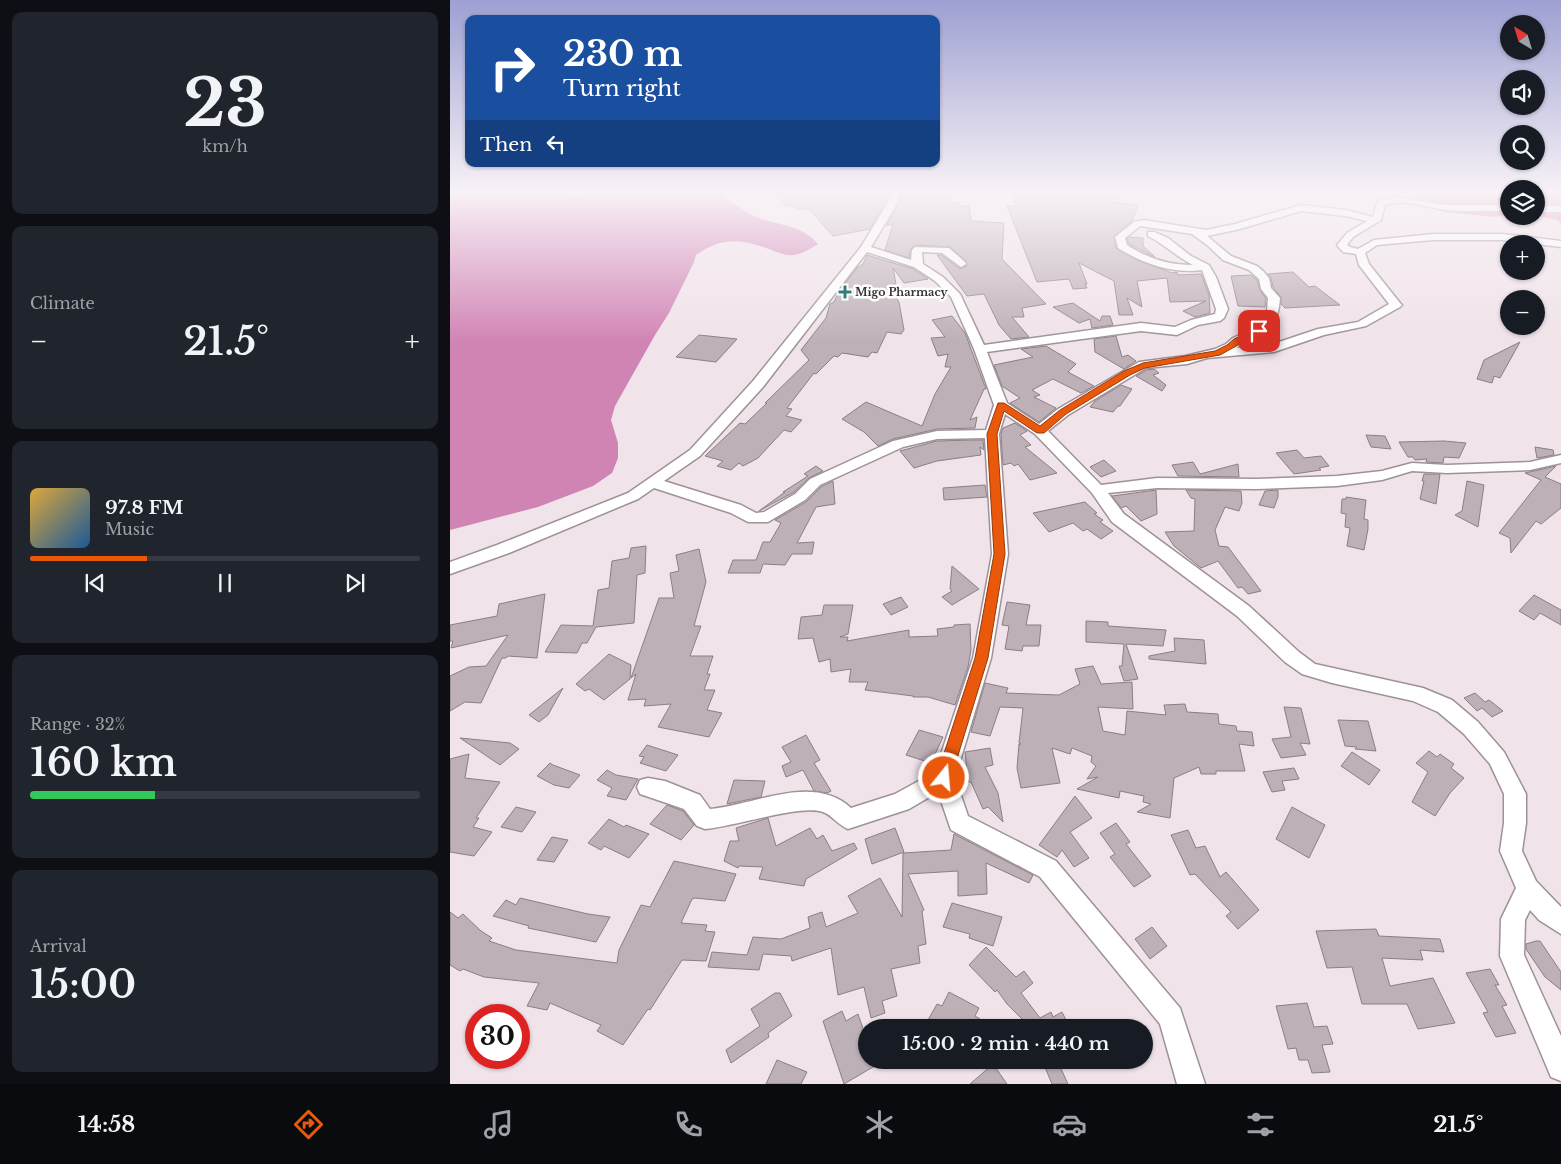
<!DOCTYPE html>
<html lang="en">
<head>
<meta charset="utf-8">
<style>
	body { margin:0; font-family:"Libre Baskerville",serif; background:#20242c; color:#f1f3f6; height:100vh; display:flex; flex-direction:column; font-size:19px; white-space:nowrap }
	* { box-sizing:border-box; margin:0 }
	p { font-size:16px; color:#9ea1a6 }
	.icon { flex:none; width:28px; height:28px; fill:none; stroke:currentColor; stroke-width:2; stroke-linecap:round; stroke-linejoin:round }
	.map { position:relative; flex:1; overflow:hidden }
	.panel { display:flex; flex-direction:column; gap:12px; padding:12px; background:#0d0f14; width:450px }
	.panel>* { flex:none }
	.banner { position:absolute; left:15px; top:15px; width:475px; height:152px; border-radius:10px; box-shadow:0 1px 4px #0004; background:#1a4fa0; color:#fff; overflow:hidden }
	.needle { width:32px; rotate:322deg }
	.buttons { position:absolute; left:1050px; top:15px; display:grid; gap:10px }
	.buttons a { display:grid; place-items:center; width:45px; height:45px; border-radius:50%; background:#171b24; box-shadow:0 1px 4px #0004; font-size:25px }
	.speed { position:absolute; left:15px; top:1004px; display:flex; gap:10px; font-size:25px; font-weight:700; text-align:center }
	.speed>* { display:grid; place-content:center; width:65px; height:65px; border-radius:50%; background:#171b24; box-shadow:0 1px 4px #0004; line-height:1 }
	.speed .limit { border:8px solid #d22; background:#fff; color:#111 }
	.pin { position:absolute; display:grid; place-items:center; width:42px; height:42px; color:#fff; margin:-21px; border-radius:10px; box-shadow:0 2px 8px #0006 }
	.me { position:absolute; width:55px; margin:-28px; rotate:17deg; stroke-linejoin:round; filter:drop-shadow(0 0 4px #0008) }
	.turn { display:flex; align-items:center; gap:18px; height:105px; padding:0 15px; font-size:22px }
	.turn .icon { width:65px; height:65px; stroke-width:2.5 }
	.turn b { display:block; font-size:35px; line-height:42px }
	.then { display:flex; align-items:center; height:48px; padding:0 15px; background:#0003; gap:10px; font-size:19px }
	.big { font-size:38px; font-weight:600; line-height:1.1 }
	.panel .card { flex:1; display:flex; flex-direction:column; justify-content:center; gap:8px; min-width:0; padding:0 18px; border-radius:10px; background:#20242c }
	.panel .dial { align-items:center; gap:0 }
	.dial b { font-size:65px; line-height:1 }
	.song { display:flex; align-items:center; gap:15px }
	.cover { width:60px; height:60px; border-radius:8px; background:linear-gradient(135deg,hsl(40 70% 55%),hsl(210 70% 35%)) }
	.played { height:5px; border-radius:2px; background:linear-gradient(90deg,#ea580c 30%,#363941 30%) }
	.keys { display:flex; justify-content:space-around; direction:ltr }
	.heat { display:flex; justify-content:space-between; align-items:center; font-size:28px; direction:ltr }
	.charge { height:8px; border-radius:4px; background:linear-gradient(90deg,#34c759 32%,#363941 0) }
	.trip { position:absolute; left:408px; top:1019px; width:295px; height:50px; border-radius:25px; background:#171b24; box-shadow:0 1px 4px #0004; font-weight:600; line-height:50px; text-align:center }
	.tab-bar { display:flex; height:80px; justify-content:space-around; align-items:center; background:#090b0e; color:#9ea1a6 }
	.tab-bar .icon { width:35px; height:35px }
	.tab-bar .active { color:#ea580c }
	.tab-bar b { font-size:22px; color:#f1f3f6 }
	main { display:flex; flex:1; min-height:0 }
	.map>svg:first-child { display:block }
</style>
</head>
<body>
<main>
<section class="panel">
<div class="card dial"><b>23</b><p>km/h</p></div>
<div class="card"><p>Climate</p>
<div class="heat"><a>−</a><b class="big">21.5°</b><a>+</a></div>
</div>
<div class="card">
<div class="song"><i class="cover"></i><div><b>97.8 FM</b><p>Music</p></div></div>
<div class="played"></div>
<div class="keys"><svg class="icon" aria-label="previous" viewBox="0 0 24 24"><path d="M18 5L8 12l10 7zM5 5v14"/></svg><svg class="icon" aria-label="pause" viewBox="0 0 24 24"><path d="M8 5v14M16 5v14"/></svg><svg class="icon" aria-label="next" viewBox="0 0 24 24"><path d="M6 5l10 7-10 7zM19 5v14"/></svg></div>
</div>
<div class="card"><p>Range · 32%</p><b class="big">160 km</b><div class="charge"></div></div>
<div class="card"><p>Arrival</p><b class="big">15:00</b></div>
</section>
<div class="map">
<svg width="1111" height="1084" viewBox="0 0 1111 1084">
	<rect width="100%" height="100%" fill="#f0e3ea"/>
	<path fill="#d084b4" d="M0,191H98L123,196L178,191H276L275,197C285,206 300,215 312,219C333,226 353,226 368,244C360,249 352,254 343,255C334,256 325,251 316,248C289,238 270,238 246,255L244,262L219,313L205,335L165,406L161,420L168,443V458L162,473L143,486L88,507L0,530Z
		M968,191H1059V215L1045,217L995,212L966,196Z
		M1086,191H1111V223L1107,220L1086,216Z"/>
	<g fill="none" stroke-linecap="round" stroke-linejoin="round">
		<path stroke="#cd81b1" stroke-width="2.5" d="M0,208L34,191"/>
	</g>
	<path fill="#bdb0b7" stroke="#8b7f86" d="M324,191H441L420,229L383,236L358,208L347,210L343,205L336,206Z
		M453,191H499L500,202L509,203V206H519L521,221L554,223L552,259L596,304L572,308L574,317H562L579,337L561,339L549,325L534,294L517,296L487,255H491L510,269L517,266L516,261L500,247L465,245L460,250L459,258L435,250L443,224L436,226L447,208Z
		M578,191H674L668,195H671L661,202L688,205L682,221L664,236L666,248L687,260L722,273L727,272L728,275L751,274L759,295L760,313L745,317L733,311L756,301L720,302L717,278L687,281L692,307L677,298L683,315H669L664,281L629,263L637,284H635L637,288L623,289L619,279L587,282L557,206H567L560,192Z
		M679,237L693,238V246L705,257L679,244L677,239Z
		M417,255L463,269L478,279L454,283L443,268L446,284L437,285L449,302L454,330L451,334L437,332L427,353L422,352L418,357L392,353L388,357L384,356L366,374L364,373L337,408L342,409L336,416L352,420L341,432L334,430L308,458L293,466L289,463L281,470L267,466L273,461L255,456L290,423L295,424L317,403H315L359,360L351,350L376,318L380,304L384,302L389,291L407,268L413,264Z
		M843,272L859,287L865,286L890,305L835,308L831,304V297L823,287L821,278L818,274Z
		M801,275L807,280L810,290L816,299L815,307L788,306L781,276Z
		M623,303L650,321L652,316H660L663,325L642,328L640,319L629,323L603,307Z
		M502,316L515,333L536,389H534L520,420L527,417L525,428L487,429L443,439L428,446L414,432L392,419L416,402L472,426L485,394L501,367H495L498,354L488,356L481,338L495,337L482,320Z
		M249,335L287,339L266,362L226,357Z
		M666,336L672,357L678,355L686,361L674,369L645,352L644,339Z
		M1070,342L1050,378L1044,376L1042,383L1027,379L1034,360Z
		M596,346L626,364L618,372L644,386L631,393L603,379L582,390L590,395L584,397L606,408L589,422L560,403L570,398L552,386L544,365L583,357L571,349Z
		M704,369L709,373L703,375L716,385L712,391L686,376L697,370Z
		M671,385L682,389L670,406H668L663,412L640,407L645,401Z
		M565,423L577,431L570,435L581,445L575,447L607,473L580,480L568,464L564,466L561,463L553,465L551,434L553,428Z
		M916,435L935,436L941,449L921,447Z
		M522,440H533L534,450L530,447L531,455L487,461L464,468L450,451L487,441Z
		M994,441L1016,443L1009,458L994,457L993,463L976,462L977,459L965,460L963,457H958L949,442Z
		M1085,447L1103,450L1104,455L1087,458Z
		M847,450L854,458L871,456L879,466L869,468L871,470L844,474L826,453Z
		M654,460L666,471L651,477L640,467Z
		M743,462L750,474L788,464L789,477L728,476L722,465Z
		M366,466L373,471L359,478L344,492L309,511L335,492H333L358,476L354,474Z
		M1106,466L1095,477L1111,484V508L1091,524L1086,521L1061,553L1060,538L1049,533L1091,480L1075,473Z
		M974,474H990L986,504L970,499L974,481H972Z
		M383,481L385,504L366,507L347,543L364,542L362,554H342L335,565L313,564L310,573H278L283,560H306L313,542H320L331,523L325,520L356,502L371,487Z
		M1017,481L1034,485L1028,527L1005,515L1012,511Z
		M535,485L537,497L494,500L493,488Z
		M706,490L707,514L691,521L676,506L671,508L662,496Z
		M736,490L791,491L792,503L789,511L775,507L765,530L769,546L778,547L811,591L798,594L792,587L788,588L768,561L751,568L724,546L715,532L744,531L745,499L741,498Z
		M828,490V497L824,508L809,505L815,491Z
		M896,497L916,500L914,519L918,520V529L914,550L897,546L900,528L895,527L896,514L891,513L892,499H896Z
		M635,502L647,513L644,514L653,520L650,522L663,531L651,539L637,529L633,531L623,523L599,532L583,513Z
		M196,546L195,573L187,575L184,623L146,627L137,643H132L127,653L95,652L111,625L143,626L148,590L159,588L162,561L179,558L181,548Z
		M249,549L256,582L244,626H251L240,656H263L257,674H260L254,690H265L257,710L272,713L259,737L208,727L221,704L194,706L196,699L178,700L186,674L181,678L209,598H224L220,573L229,571L226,555Z
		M502,566L529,589L502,605L492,597L502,591L500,589Z
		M95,594L87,658L58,656L56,658H52L31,703L15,702L0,711V676L19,667L36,666L58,635L1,648L3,641H0V625L47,616L49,604Z
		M1084,595L1111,610V625L1090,613L1084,620L1069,611Z
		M451,597L458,607L441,615L433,604Z
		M557,602L580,605L576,625H591L589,646H573L572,651L555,649L559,626L552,625Z
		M374,605H403L398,634L390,637H398L397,641L459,630V637L488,636L487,629L504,627V625L520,624L521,650L518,667L505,705L478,697H463V696L415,690L418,682H399L401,669L381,672L380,659L369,662L363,638L348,639L351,617L372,615Z
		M636,621L658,622V626L716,630L713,646L676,644L688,679L674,681L669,666H672L674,644L636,642Z
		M724,638L754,640L756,664L699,659V656L725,651Z
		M159,654L181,665L180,679L154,700L139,689L135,691L126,684Z
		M643,666L651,684L682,682L683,709L648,707L653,731L675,735L677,711L716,715L714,705L735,704L737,712L768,714L769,724L786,726L787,731L802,732L804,746L789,744L795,771H766V774H751L749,767L724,778L720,818L687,812L701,804L693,802L694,796L670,791L669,798L627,789L648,777L637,779L646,766L641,762L642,756L622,748L620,754L602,748L610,783L571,788L567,768L569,744H571L569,743L573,708L550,707L540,736L521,732L535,683L558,688L556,693L609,695L630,684L625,669Z
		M113,688L98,715L89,722L79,715Z
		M1025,693L1035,702L1039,700L1053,711L1042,717L1032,708L1027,711L1014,698Z
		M834,707L851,708L860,744L850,743L856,755L831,758L822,739L841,737Z
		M888,720L918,721L926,751L905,749L907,747L895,746Z
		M469,730L493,737L481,763L456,755Z
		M356,735L370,760L364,763L381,791L377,793L364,791L353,770L336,777L332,766L341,762L332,747Z
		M10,738L60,743L69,749L50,765Z
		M197,745L228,755L216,771L190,763L194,757L189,756Z
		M540,748L543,765L535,767L548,793L553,822L538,807L533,809L521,782H518L515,752Z
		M979,751L987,757L990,754L1004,764L1001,768L1014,778L1000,793L985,816L962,802L978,772L966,763Z
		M902,752L930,770L919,785L891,766Z
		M19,754L15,778L50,782L26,818H29L23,827L42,832L24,856L0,852V759Z
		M100,763L103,765L130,775L119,788L104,785L87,776Z
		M844,768L849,779L832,781L835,790L822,792L813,772Z
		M157,770L166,775L188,779L176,800L157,796L162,788L147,780Z
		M284,780L315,781L311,797L277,804Z
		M625,796L642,818L620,832L639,858L624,867L612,850L607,857L589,845Z
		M217,805L233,811L244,825L231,840L200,824Z
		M66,807L86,812L72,832L51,827Z
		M842,807L875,825L859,858L826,839Z
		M318,818L326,846L360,828L367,839L373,835L382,851L404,843L407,849L356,879L354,886L309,879L313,867L289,866L288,868L274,861L280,841H289L286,828Z
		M159,819L174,827L176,825L199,834L179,858L154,846L151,850L138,843Z
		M666,823L680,842L676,844L701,876L684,887L660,857L665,854L650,833Z
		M445,828L454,852L422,864L415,839Z
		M738,830L746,848L755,846L770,877L776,872L809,910L788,929L776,916L781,912L745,874L740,875L721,835Z
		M504,834L583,875L579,883L536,863L537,894L508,896V871L458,874L474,910L472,911L476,944L468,946L470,963L441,969L447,996L432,1001L435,1013L421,1018L414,987L388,995L381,948L342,961L341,956L313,954L309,970L258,967L262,952L297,955L303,937L331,939L360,928L358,917L372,912L376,927L408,913L398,896L430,878L452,917L453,853L501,850Z
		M102,837L118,840L104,862L87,860Z
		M224,861L286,874L275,901L245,898L242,899L231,923L257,925L255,931L265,932L256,961L232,960L200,1010L198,1009L173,1045L147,1031L151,1025L100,1003L97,1010L77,1006L89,983L34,977L13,969L10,971L0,965V912L8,918L13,914L31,931L42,938L39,941L66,950L167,963L169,950L191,905L200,907Z
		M70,898L138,914L160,917L146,942L78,928L79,926L43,916L56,900L66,905Z
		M502,903L552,917L543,946L519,938L520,934L493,927Z
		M702,927L717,946L700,959L685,939Z
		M926,929L929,936L990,939L994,952L970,950L973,960L932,958L940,986L983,978L1005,1023L968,1029L957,1004H912L902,967L877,968L866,931Z
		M1086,941H1090L1111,972V990L1095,977L1076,949V944Z
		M536,947L566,977L574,971L583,983L571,993L590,1018L601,1012L603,1017L612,1012L620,1028H571L577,1024L557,1004L547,990L545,992L519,965Z
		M1040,969L1049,985H1045L1057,1005L1052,1006L1066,1033L1046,1037L1033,1013L1038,1012L1016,973Z
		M499,992L529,1008L525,1016L530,1019L527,1028H481L483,1024L478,1020L487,1004L492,1006Z
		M325,993H330L342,1016L318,1033L319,1037L281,1063L276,1050L310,1026L301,1009Z
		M857,1003L864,1027L877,1026L883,1044L872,1045L880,1072L862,1073L858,1060H849L846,1048L838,1049L826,1006Z
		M392,1011L396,1021L408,1014L416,1037V1060H435L394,1084L373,1021Z
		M327,1060L357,1072L351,1084H316Z
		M592,1060H607L618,1084H602Z
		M543,1064L557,1084H520Z"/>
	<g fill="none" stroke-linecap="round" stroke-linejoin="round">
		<defs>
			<path id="minor" d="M443,191H451L445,207L421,247L461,260L462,250L465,247L499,248L515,262L516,264L511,267L492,253L472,252L473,264L493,277L510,294L534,345L691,323L725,327L741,320L765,314L766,309L752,270C722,274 694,264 668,248L665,237L684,222L694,220L756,230L785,224L851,205L896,210L923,217L928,201L948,197L995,205H1059V211C1038,210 1017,212 997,210C976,208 956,198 935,205L931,220L903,237L897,245L900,247L908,249L924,240L983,234H1052L1111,241V247L1052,240H983L927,245L915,253L919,264L950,303L952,305L950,307L916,326L874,335L824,352L757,358L737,364L696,368L618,415L598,431L651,485L707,478L806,479L887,476L932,471L962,463L997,465L1080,462L1111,455V463L1080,470L997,473L962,471L932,480L887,486L806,489L707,488L658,493L674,514L799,606L849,652L865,664L973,688L1002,700L1028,722L1054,752L1076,794V823L1072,851L1086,881L1111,907V934L1089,920L1080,910L1075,920L1074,955L1111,1036V1081L1101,1077L1050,956L1051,919L1066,888L1050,851L1054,823V794L1040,764L1014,734L988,712L963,701L882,683L852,674L835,662L787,616L662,522L642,493L585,434L555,414L549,434L558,554L541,658L505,778L518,816L606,861L730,1008L755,1084H727L710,1024L590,877L501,830L488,792L459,809L398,829C388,825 382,815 373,812C352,804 282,827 255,829L247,826L234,809L190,794L187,787L190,780L198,778L215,781L250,795L260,809C305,805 363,773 401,808L445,794L485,772L523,658L542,554L535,438L487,439L453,447L370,485L355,500L318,522H298L281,513L204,488L188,499L59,553L0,574V562L47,545L178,493L240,450L303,381L411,247L435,207ZM851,211L896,216L917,221L897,233L887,245L893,252L906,254L909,265L939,304L908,322L868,329L823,344L787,348C810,328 827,338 830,298L821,288L819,278L813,271L807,266L781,256L757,236L790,229ZM690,226L742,234L757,245L773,260L799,270L809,279L811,289L818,298L817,311L809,326L783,338L776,344L765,349L735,356L689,362L608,409L589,424L557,403L537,352L691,331L727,335L748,325L770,321L774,318L778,309L766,277L759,265L741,256L718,238L704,232H698V236C714,244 727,257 743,265C718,265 697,258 677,245L675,238ZM417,252L464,267L485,281L501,297L524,349L544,405L536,430L487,431L443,441L360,479L345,494L314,512L306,513L291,505L214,481L250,456L313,387Z
				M1086,206H1111V212H1086Z"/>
		</defs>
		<use href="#minor" stroke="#9e9199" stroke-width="3"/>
		<use href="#minor" fill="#fff" fill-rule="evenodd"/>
	</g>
	<linearGradient id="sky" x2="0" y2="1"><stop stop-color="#9da0d2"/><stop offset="0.56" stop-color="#f8f2f6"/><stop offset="1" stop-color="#f8f2f6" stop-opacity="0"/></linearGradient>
	<rect width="1111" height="343" fill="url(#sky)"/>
	<path fill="#ea580c" stroke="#983908" d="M806,329L813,331L770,355L695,368L680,375L616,414L594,433H587L554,411L547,434L555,554L538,658L501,778L499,782L494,784L489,782L486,778L525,658L544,554L537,434L548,403H554L590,426L610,410L674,371L693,363L765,351L777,345L784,339Z"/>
	<path fill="#357d7b" stroke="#fff" stroke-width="2" d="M392.5 284.5h5v5h5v5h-5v5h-5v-5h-5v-5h5z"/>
	<g text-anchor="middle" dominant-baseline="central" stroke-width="5" stroke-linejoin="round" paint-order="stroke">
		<g font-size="11" font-weight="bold" fill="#363134" stroke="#fff" text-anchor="start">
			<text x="405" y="292">Migo Pharmacy</text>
		</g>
	</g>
</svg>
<div class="buttons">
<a><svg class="needle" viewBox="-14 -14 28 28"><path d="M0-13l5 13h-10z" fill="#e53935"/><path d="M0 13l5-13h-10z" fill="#9ea1a6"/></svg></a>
<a><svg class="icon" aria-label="sound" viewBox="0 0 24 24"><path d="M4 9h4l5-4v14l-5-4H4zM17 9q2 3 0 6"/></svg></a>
<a><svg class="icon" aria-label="search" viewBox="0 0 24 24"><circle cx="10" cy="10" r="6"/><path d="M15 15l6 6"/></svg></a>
<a><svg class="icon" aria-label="layers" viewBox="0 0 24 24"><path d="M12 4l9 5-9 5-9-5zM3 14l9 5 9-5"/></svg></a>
<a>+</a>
<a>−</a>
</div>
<div class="speed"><div class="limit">30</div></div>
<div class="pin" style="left:809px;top:331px;background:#d93025"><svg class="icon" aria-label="arrive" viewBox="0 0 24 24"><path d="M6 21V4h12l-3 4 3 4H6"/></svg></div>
<svg class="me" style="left:494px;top:778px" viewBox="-20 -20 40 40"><circle r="17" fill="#ea580c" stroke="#fff" stroke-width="3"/><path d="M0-11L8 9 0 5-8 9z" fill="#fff"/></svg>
<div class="trip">15:00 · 2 min · 440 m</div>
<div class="banner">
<div class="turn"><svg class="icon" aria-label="right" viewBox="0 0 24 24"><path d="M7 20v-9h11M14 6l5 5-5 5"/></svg><div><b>230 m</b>Turn right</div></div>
<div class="then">Then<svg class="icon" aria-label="left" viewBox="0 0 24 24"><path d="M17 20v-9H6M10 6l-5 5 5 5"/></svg></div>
</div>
</div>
</main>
<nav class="tab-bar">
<b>14:58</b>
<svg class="icon active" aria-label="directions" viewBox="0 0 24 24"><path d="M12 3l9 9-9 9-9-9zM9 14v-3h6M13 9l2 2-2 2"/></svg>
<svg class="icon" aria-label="music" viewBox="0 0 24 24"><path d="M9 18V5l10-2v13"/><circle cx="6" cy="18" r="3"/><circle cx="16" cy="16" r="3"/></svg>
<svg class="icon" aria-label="phone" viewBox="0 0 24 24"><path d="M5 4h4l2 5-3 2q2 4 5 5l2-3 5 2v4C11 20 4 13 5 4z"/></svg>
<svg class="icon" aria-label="climate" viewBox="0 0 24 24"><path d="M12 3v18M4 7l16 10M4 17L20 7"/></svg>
<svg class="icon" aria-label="car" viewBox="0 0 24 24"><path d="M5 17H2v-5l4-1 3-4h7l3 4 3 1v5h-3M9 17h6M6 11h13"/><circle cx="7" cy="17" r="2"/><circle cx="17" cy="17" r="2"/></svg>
<svg class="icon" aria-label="filters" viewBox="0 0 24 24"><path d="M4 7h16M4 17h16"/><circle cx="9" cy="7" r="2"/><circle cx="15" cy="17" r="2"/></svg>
<b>21.5°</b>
</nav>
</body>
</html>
